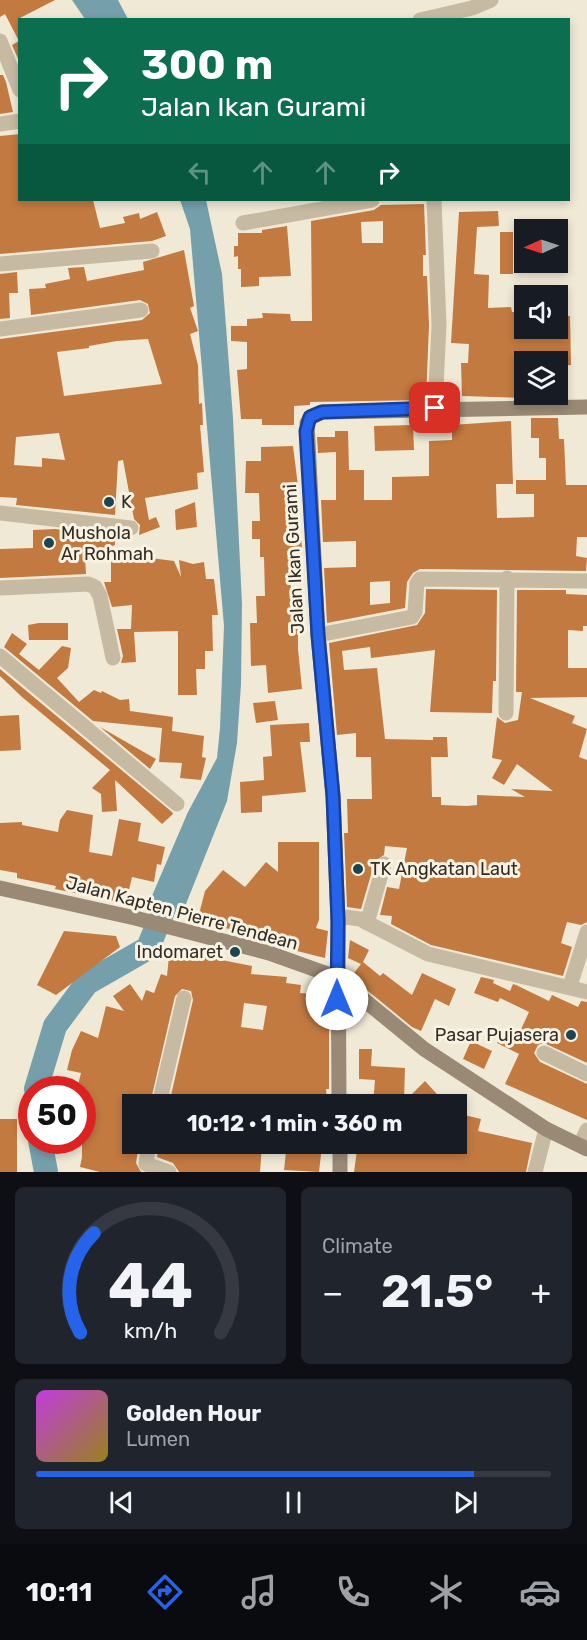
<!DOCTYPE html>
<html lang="en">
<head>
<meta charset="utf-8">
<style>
	body { margin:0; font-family:Rubik,sans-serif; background:#20242c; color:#f1f3f6; height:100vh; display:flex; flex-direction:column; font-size:22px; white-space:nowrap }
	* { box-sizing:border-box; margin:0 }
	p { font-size:20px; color:#9ea1a6 }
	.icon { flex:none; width:33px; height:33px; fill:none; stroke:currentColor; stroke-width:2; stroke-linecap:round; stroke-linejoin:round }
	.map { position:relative; height:1172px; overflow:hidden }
	.sheet { display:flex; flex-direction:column; gap:15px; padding:15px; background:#0d0f14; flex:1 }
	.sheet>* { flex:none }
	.banner { position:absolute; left:18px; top:18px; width:552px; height:183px; border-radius:0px; box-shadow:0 3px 9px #0003; background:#0b6e4f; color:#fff; overflow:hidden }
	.needle { width:39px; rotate:267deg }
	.tools { position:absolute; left:514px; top:219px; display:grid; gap:12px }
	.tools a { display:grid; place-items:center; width:54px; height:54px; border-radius:0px; background:#171b24; box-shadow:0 3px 9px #0003; font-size:30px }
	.speed { position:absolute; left:18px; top:1076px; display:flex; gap:12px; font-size:30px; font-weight:700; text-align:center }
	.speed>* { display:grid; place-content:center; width:78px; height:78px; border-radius:50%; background:#171b24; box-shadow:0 3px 9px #0003; line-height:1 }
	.speed .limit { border:9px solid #d22; background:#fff; color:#111 }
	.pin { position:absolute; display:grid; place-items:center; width:51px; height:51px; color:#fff; margin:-26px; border-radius:12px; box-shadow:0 3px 9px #0006 }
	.me { position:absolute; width:66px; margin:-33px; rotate:0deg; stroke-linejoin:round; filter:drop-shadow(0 0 4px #0008) }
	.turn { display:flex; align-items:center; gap:21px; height:126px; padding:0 24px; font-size:27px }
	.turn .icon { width:78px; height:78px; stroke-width:2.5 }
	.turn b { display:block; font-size:42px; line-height:51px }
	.lanes { display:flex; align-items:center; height:57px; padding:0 24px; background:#0003; justify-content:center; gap:30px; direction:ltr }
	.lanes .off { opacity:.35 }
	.big { font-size:45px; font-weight:700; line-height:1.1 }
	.sheet .widget { flex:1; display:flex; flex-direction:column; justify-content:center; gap:9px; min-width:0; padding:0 21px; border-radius:9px; background:#20242c }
	.sheet .dial { align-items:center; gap:0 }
	.dial svg { height:156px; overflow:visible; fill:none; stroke:#363941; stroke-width:7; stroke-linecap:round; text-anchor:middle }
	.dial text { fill:#f1f3f6; stroke:none }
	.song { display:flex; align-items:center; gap:18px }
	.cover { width:72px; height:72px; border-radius:9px; background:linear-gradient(135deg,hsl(290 70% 55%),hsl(50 70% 35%)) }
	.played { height:6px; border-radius:3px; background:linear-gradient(90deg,#2563eb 85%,#363941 85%) }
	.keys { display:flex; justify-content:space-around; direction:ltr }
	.heat { display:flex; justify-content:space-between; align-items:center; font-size:33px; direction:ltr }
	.sheet .tiles { flex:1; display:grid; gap:15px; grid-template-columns:1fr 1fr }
	.widget:last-child { grid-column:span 2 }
	.trip { position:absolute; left:122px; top:1094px; width:345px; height:60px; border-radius:0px; background:#171b24; box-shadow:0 3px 9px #0003; font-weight:700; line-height:60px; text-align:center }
	.dock { display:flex; height:96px; justify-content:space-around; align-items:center; background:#090b0e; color:#9ea1a6 }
	.dock .icon { width:42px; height:42px }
	.dock .current { color:#2563eb }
	.dock b { font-size:27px; color:#f1f3f6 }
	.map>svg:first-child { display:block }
</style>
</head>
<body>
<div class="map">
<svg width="587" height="1172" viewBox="0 0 587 1172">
	<rect width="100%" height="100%" fill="#f0e9d6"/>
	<path fill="#769fac" d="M72,0H118L128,19H85Z
		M180,200H206L222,274L233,418L242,604L241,684L237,743L227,801L182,914L148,905L188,812L217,758L220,728L224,626L190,229Z"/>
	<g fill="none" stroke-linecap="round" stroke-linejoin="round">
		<path stroke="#769fac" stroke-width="24" d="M36,1089L55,1026L87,983L148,948L176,879
			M40,1140L46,1172"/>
	</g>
	<path fill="#c37a41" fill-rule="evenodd" d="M0,0H55L20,18V63L12,45L19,41L5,14L0,17Z
		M0,75H3L6,82L13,112L0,114Z
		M20,134V200H93L100,228L125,223L123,217L139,213L140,219L157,212L166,236L152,241L0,254V136Z
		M424,204L426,255H423V276H427L429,325L426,400L310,402V405L294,406V425H262V419H241L237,370L247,369V342L231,341V326H247V319L263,318L262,313L290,314L291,321H312L311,221L374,210L381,205ZM383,221V243H362L361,222Z
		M498,211L499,226L477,227L474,274L489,275L488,308L511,307L512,312H525V328H558V316H570L571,365L558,366V362L525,361V398L462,396L461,363H468L469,344L451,343L459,212Z
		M287,226L291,276L259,277V286L241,287V269H238V256L234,257V246H238V233H262V230Z
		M500,232H513V274H500Z
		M184,250L194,306L190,308L198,331L190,334L198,365L199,404L202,403L203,425H200L204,472L197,473L198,489L145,498L149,520L156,517L160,527L139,535L140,525L134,519L123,460L118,461L115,515L16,505L17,498L0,497V339L142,320L150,313L148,304L140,300L31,315L29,289L46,288L45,284L70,279L68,268L84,267L87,281L144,270L143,262ZM148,339L162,384L64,396L57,352L89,348V346L117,341ZM59,433L65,460L42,458V467L14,465L16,437Z
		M17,272L18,293H9L10,318L0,319V274Z
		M531,418H558L559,439H564L566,485H587V537H577L576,556L587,558L586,571L420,569L413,573L407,582L405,608L327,623L324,568L356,567V541L323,542L321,500H336V452L318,453L317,437H335V431H348L349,470H364V500H392V477L429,476V441L452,440V425L511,421L513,484H496L497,518L534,517V494H516V480H546V458H539V438H531ZM390,581V603L370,605V582Z
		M413,425L414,450L375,451L374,426Z
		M293,446L298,486L297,537L301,536L302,548L300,566L290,567L291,595H301L302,613H298V649L302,689L268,693L266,665L251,666L250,623H257L256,596H265L264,557H260V539H252V521H260L259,493H245L246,461H261V447Z
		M195,502L197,527L176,530L175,510Z
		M55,529L115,536V545L85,557L86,574L0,578V549L33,548V530Z
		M135,556L174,561L181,577L179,560L193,564L204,562L206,579H214L218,615H212L213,651H205V669H196L197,695H178V631L134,632L136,662L121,663L123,656L117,629H131L132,605L112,607L104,582H111V557Z
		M426,589L497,590L496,681H493L492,713L430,712L435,650L371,658L370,647L342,651L344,670L377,668L385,739L433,740V737H447L448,757H431L432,797H441V805L467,806L477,805V795L525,797L511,789L553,791L517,764L504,785L492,778L502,760L492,758L497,717L505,723L518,720L522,692H516L517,590H566V594L587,595V626H583V631L568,630V668H587V697L530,698L575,716L572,723L587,729L579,757L587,760V922L581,925L567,922L561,943L572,947L563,976L431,945L391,924L392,916L380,915L387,887L399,889L407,848L385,846L384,855L375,861L361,909L347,907L344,833H348L347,799H372L371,757H356V733L337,735L329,643L417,625L425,613Z
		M39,623H68V640H29L28,625Z
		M12,633L27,644L19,654L39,670L62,646L71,648L68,668L57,678L79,702L94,690L101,693L102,691L120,700L129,699L130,711L173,717L172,731L204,736L202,757L206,758L201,780L180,778L182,763L159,762L162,728L93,721L4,647Z
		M0,669L172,812L173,814L162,824L115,780L117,811L102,812L101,794L92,788L110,770L22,697L0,676Z
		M275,701L278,720L256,723L253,703Z
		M19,715L21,750L0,751V716Z
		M309,723L310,742H300L306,792L262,796V812L241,813L240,782L264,780L263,757L272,756L270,725Z
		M100,727L156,759L150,769Z
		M67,810L93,815L89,852L112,856L119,819L141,823L138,841L165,847L161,865L157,864L154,882L132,877L126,903L55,889L56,886L17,878V873L0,870V823L22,822V825L58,832L60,820Z
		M278,842H319V920L316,928L328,931L325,958L285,948L266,940V937L197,922L205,891L223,870L245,887L266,862L278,872Z
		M64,931L116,936L120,947L56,995L37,985Z
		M350,940L369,950L363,962L380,976L383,973L412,995L422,973L456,989L449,1006L435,999L421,1031L412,1027L351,977L361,964L348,958Z
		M196,955L252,966L251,974L287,977L286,983L301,985L300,993L315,994L314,1000L322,1003L321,1014L326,1013L327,1025H329V1089H326L327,1102L325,1104H169L193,1000L191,991L182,989L175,996L150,1104H132V1143H139L136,1163L141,1172H100L80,1167L82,1157V1089H77L81,1073L67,1070L72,1050L81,1031L98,1038L106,1006L124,1011L113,996L130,984L142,1001L146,990L154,993L161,974L167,976L169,956L195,959ZM244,1003L267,1006L263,1030L241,1027Z
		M481,977L494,980L493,983L510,991L513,984L516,985L549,1001L552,995L578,1007L581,1001L587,1002V1063L544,1043L538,1045L534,1053L540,1062L587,1084V1120L505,1084L519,1054L497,1043L503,1031L517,1038L529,1012L500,998L498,1002L474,993Z
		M471,1041L492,1051L484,1069L463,1059Z
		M359,1049H372L371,1066L405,1068L404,1102L425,1081L446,1104H373L375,1080L359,1079Z
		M456,1113L481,1119L478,1131L532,1143L526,1172H354L358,1143L400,1147V1143H456Z
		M0,1119H17V1172H0Z
		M159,1143L262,1145L260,1172H179L173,1163L157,1157Z
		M287,1143L322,1146L319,1172L284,1170Z"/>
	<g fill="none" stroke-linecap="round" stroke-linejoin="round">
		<path stroke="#c7baa3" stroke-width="15" d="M420,20L472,8L491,0
			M0,41L20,90
			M0,124L20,121
			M434,200L439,325L435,408
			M243,223L372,200
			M0,264L152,251
			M0,329L141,310
			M0,513L131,528
			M0,588L88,584L95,587L100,596L113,658
			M318,635L412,617L415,612L417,583L420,579L587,581
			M0,656L177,804
			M506,713L507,578
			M338,921L346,917L360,919L428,954L587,992
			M367,923L384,864
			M570,986L587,932
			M544,1053L587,1074
			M159,1104L184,998
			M149,1143L146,1164L169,1172
			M580,1145L587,1130
			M535,1172L546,1129"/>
		<path stroke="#9a8a75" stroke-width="15" d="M0,888L135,918L269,953L336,977L424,1049L546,1129L587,1149
			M339,1104L338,921L333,796L318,635L307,423L310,418L322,412L587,407
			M340,1143V1172"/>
	</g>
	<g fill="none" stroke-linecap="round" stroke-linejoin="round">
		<defs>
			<path id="route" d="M337,999L338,921L333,796L318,635L306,431L310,417L322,412L435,408"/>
		</defs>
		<use href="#route" stroke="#184099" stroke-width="15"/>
		<use href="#route" stroke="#2563eb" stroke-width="10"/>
	</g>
	<g fill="#1c4452" stroke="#f8f2e2" stroke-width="2">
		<circle cx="109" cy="502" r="6"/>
		<circle cx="49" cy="543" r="6"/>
		<circle cx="358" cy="869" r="6"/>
		<circle cx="235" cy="952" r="6"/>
		<circle cx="571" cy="1035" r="6"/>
	</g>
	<g text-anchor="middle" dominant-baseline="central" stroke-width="6" stroke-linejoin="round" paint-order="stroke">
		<g font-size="18" fill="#322c25" stroke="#f8f2e2" text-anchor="start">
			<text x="121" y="502">K</text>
			<text x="61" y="533">Mushola<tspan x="61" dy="21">Ar Rohmah</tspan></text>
			<text x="370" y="869">TK Angkatan Laut</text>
			<text x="223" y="952" text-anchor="end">Indomaret</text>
			<text x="559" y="1035" text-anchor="end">Pasar Pujasera</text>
		</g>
		<g font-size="18" fill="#322c25" stroke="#f8f2e2">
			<text transform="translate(294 559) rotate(-93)">Jalan Ikan Gurami</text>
			<text transform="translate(182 913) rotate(15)">Jalan Kapten Pierre Tendean</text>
		</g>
	</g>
</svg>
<div class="tools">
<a><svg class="needle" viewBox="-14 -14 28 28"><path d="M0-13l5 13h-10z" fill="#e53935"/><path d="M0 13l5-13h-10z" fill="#9ea1a6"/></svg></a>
<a><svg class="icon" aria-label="sound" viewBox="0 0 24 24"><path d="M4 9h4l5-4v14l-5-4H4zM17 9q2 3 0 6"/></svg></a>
<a><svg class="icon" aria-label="layers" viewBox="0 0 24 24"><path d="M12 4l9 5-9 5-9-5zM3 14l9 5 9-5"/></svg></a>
</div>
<div class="speed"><div class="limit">50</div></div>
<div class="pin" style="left:435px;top:408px;background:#d93025"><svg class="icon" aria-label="arrive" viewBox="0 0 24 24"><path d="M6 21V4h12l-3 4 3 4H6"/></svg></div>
<svg class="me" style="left:337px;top:999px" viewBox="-20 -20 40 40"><circle r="19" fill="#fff"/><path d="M0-13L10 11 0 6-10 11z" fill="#2563eb"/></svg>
<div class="trip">10:12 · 1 min · 360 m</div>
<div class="banner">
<div class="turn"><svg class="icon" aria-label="right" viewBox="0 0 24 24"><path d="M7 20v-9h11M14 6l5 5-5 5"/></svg><div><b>300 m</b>Jalan Ikan Gurami</div></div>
<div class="lanes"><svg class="icon off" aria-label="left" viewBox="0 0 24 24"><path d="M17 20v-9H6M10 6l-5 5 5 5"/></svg><svg class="icon off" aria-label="ahead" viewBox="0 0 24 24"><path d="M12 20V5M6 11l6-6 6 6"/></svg><svg class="icon off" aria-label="ahead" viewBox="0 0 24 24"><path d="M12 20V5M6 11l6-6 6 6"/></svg><svg class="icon" aria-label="right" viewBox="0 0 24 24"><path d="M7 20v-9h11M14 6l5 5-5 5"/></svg></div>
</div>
</div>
<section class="sheet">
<div class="tiles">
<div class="widget dial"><svg viewBox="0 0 100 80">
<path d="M14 69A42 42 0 1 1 86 69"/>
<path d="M14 69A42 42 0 0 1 21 18" stroke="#2563eb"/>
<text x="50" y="56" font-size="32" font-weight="700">44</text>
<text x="50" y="72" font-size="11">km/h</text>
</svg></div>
<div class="widget"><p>Climate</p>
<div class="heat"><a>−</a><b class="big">21.5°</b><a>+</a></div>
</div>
<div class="widget">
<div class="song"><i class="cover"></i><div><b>Golden Hour</b><p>Lumen</p></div></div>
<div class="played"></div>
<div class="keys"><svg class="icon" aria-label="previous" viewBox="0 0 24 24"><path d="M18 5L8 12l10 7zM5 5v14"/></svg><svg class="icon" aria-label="pause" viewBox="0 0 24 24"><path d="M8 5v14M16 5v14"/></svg><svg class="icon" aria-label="next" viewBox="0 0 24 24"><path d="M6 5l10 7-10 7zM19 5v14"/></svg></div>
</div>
</div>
</section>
<nav class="dock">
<b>10:11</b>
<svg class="icon current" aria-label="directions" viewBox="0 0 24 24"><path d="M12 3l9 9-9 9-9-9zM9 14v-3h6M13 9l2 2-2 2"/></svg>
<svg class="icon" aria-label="music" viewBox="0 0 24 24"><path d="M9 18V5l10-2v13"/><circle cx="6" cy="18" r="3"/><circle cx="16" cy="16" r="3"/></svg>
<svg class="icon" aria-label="phone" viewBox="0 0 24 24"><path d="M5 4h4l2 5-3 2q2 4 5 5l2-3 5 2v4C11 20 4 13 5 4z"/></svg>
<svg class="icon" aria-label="climate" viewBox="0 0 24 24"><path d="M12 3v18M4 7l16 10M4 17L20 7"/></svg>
<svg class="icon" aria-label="car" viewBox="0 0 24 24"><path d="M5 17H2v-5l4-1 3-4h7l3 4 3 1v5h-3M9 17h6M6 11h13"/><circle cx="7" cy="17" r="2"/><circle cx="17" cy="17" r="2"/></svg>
</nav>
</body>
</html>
